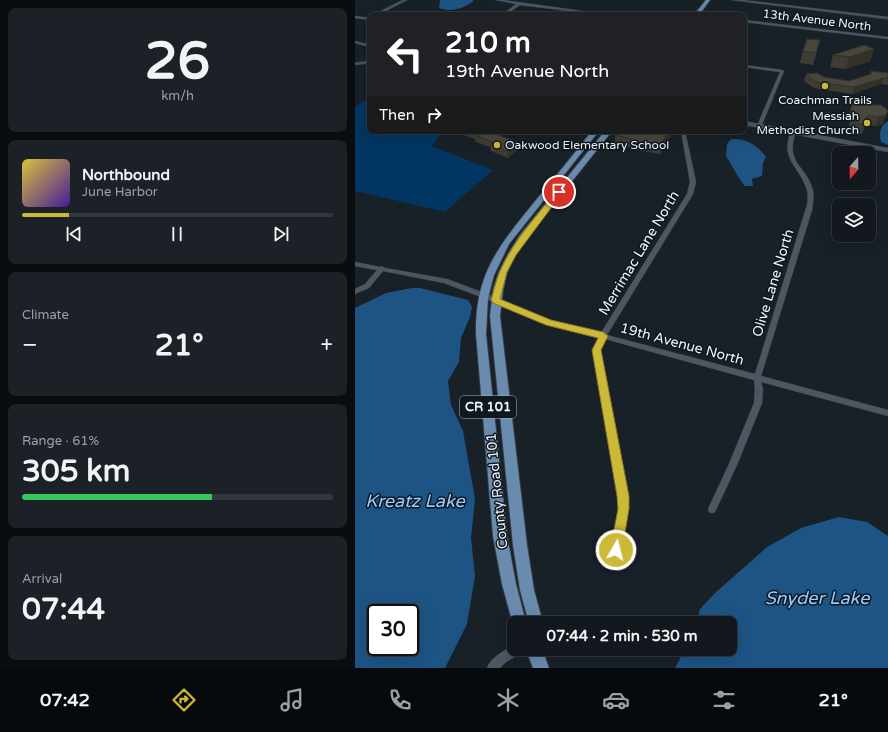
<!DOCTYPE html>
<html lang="en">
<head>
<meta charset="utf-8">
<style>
	body { margin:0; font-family:"Varela Round",sans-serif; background:#1b2127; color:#f1f3f6; height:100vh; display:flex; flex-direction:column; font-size:15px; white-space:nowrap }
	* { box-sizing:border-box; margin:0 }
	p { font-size:13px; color:#9ca0a4 }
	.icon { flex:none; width:22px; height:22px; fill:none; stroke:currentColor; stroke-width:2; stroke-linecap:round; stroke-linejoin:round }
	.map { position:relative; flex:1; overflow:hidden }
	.details { display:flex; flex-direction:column; gap:8px; padding:8px; background:#0a0d10; width:355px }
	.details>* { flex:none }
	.hud { position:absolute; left:12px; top:12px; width:380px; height:122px; border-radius:8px; box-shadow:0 4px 16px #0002,0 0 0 1px #31373c; background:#202124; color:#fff; overflow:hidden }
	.needle { width:26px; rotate:200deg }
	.controls { position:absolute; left:477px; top:146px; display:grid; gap:8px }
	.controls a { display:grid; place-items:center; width:44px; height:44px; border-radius:8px; background:#12181e; box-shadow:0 4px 16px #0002,0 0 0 1px #31373c; font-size:20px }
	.speed { position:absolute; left:12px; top:604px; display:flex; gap:8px; font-size:20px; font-weight:700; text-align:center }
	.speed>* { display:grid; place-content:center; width:52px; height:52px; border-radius:50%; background:#12181e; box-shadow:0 4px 16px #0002,0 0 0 1px #31373c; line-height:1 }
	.speed .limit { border:2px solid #111; border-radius:6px; background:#fff; color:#111 }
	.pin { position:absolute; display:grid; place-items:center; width:34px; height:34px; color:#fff; margin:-17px; border:2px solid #fff; border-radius:50%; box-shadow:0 1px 4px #0007 }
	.me { position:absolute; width:44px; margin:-22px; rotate:8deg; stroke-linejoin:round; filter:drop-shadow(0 0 3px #0008) }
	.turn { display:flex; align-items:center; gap:14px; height:84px; padding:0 12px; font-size:18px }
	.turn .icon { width:52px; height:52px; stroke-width:2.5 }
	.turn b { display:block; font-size:28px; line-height:34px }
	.then { display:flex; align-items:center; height:38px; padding:0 12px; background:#0003; gap:8px; font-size:15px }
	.big { font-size:30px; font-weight:700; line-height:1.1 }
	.details .card { flex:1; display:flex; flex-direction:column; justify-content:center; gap:6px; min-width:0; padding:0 14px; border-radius:8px; background:#1b2127 }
	.details .dial { align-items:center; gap:0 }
	.dial b { font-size:52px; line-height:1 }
	.song { display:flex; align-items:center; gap:12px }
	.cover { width:48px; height:48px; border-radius:6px; background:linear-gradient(135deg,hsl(50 70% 55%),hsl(260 70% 35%)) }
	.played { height:4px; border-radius:2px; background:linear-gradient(90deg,#cdb938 15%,#31373c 15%) }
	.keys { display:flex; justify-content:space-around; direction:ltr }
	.heat { display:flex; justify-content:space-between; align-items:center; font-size:22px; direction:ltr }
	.charge { height:6px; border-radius:3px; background:linear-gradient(90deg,#34c759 61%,#31373c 0) }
	.trip { position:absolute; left:152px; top:616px; width:230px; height:40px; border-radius:8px; background:#12181e; box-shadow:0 4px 16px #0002,0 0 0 1px #31373c; font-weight:700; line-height:40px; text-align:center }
	.tab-bar { display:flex; height:64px; justify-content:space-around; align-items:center; background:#070a0c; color:#9ca0a4 }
	.tab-bar .icon { width:28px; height:28px }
	.tab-bar .current { color:#cdb938 }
	.tab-bar b { font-size:18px; color:#f1f3f6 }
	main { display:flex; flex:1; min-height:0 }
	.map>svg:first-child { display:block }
</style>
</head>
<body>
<main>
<section class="details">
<div class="card dial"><b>26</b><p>km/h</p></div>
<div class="card">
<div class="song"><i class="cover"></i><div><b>Northbound</b><p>June Harbor</p></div></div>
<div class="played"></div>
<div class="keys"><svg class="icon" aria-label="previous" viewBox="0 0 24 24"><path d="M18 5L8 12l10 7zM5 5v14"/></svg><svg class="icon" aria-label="pause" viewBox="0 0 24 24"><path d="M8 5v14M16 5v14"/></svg><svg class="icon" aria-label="next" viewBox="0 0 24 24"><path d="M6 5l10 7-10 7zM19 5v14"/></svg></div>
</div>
<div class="card"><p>Climate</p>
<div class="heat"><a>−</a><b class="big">21°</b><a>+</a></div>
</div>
<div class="card"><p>Range · 61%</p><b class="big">305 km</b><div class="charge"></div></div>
<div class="card"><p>Arrival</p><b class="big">07:44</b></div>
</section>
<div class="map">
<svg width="533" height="668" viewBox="0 0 533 668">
	<rect width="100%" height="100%" fill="#182028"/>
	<path fill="#003661" d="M15,97V131L88,132L77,146L138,170L90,212L0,191V107Z"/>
	<path fill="#1d5484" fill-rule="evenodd" d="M85,0H117L119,1C109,8 96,13 84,8Z
		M533,121V145L526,142C524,133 525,126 533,121Z
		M376,139C390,138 403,145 411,157L408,163L407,176L397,179L398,186H390C382,177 378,166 371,156L372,144Z
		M57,288H65L113,300L117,307L115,317L106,338L104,362L93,381L96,405L108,431L120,499L116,538L120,576L112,624L90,668H0V308L31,293ZM21,613H55V647H21Z
		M484,517L512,522L533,536V668H320L330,649H375V623H341L345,609L360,593L412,547L446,528Z"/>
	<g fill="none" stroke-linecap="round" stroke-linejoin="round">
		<defs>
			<path id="minor" d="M48,0H52L29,12V15H25L26,11Z
				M141,0H148L256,15H246L165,5L151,15H147L161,4Z
				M377,0H387L533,17V19Z
				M95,14L100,15H93Z
				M0,16L15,18V20L0,18Z
				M389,20L533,37V39L389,22Z
				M15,61V63L0,65V63Z
				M389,65L427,70L429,71L406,127L402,126L425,72L389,67Z
				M437,130L441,131C429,164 452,165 458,191C459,197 458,204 457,210L406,376L533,410V416L406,382L408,389L407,403L382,465L360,512L357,513L354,512L353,509L374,464L399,403L400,389L399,380L250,339L246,350L272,496V509L266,550L264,553L261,555L258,553L256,550L264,509V496L238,350L244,338L192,325L131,299L89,283L28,271L14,288L0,294V289L10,284L22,270L0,266V262L25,267L27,266L30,268L92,279L135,295L196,321L246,333L332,194L335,182L326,131H330L341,182L338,194L252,335L400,374L452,205C453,200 453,195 452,190C445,166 423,159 437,130Z
				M158,645L159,649H167L166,653L151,662L145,668H132C136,657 149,651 158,645Z"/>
			<path id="secondary" d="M0,41L15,45V47L0,43Z
				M389,121L533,148V152L389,125Z"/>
			<path id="primary" d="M351,0H355L344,15H339Z
				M237,131H244L154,244L139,275L133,298L131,334L152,536L161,584L171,623H159V628L147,584L138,536L121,334C120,272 145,245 182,199C200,177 219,154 237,131Z
				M250,131H257L171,239L161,254L152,272L148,290L145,316L172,545L179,590L188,623H174L165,590L158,545L135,316L138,290L144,272L153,254L165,235Z
				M171,649H187L194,668H178Z"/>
		</defs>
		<use href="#minor" stroke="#373d44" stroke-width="1"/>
		<use href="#secondary" stroke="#373d44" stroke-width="1"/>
		<use href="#primary" stroke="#373d44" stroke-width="2"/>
		<use href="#minor" fill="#4e5761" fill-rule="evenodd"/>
		<use href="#secondary" fill="#4e5761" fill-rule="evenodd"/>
		<use href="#primary" fill="#688bae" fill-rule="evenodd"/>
	</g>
	<path fill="#3f3d33" d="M519,49L515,61L490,69L475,67L478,55Z
		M448,51L462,52L458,65L445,63Z
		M516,71L533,73V85L526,84L497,94L459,88L449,81L451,74L494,81L515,74Z
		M499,101L515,105L528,124L520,126L511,124L507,134L497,132L499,127L494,126L495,121L493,119Z
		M103,131H153L145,136L164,149L153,158L136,151L135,147L121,142L120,139L103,133Z
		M260,135L316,136L305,154L277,149V148L260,144Z"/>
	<path fill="#333229" d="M519,49L515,61L490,69L494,57Z
		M529,78L526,84L497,94L499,87Z
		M514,115L511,124L510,126L511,119Z
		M531,115L528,124L520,126L523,117Z
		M141,131H153L139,140L137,133Z
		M314,131H316V136L305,154V145Z
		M162,142L164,149L153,158L152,151Z"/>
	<path fill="#49473b" stroke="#333229" d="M452,39L465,40L461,53L448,51Z
		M509,45L519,49L494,57L478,55Z
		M516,71L533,73V78H529L499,87L461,82L451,74L462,73L469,77L494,81L516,74Z
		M499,101L515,105H526L533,110L531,115L523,117L514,115L511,119L510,125L500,123L502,118L496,117L498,112L495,110Z
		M115,131H141L137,133L162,142L152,151L135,144L138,142L119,135L122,133Z
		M263,131H314L305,145L277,140V139L260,135Z"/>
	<path fill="#cdb938" stroke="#857824" d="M202,190L208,192L161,255L152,272L145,299L196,320L248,332L253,336L246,350L274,496V509L267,550L266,555L261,557L257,555L255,550L263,509L262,496L237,350L243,338L191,325L138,303L136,300C139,291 141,280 145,271C158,241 182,216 202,190Z"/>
	<g fill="#cdb938" stroke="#0f171f" stroke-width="1.5">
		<circle cx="470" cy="86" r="4"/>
		<circle cx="512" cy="123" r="4"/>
		<circle cx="142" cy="145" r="4"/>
	</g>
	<g text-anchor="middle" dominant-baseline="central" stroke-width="3" stroke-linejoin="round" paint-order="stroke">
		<g font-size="12" fill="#eef4fa" stroke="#0f171f">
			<text transform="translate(462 20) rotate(7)">13th Avenue North</text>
		</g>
		<g font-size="12" fill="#eef4fa" stroke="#0f171f">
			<text x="470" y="100">Coachman Trails</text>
			<text x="504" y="116" text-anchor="end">Messiah<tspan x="504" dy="14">Methodist Church</tspan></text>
			<text x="150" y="145" text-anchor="start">Oakwood Elementary School</text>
		</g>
		<rect fill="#0f171f" stroke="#abb2b8" stroke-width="1" x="105" y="396" width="56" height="22" rx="3"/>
		<g font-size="13" font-weight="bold" fill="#eef4fa">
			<text x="133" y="407">CR 101</text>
		</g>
		<g font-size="14" fill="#eef4fa" stroke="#0f171f">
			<text transform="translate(284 253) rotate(-59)">Merrimac Lane North</text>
			<text transform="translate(418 283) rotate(-73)">Olive Lane North</text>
			<text transform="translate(327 344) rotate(15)">19th Avenue North</text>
			<text transform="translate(142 491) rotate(-96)">County Road 101</text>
		</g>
		<g font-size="18" font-style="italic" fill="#96cafe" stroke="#0f171f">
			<text x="60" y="501">Kreatz Lake</text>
			<text x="462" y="598">Snyder Lake</text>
		</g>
	</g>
</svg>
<div class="controls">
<a><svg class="needle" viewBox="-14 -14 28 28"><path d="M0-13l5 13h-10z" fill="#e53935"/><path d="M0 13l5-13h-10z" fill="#9ca0a4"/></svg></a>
<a><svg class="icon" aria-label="layers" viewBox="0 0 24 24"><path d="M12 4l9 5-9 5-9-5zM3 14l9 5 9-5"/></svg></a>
</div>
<div class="speed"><div class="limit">30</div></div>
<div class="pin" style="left:204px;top:192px;background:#d93025"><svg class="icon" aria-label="arrive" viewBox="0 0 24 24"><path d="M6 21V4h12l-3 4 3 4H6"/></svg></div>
<svg class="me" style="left:261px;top:550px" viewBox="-20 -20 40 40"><circle r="17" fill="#cdb938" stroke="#fff" stroke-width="3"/><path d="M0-11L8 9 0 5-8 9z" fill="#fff"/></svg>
<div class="trip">07:44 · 2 min · 530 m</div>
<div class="hud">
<div class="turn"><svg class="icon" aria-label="left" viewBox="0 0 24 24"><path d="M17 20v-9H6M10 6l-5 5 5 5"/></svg><div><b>210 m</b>19th Avenue North</div></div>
<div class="then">Then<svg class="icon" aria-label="right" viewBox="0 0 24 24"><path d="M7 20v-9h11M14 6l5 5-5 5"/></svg></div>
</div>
</div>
</main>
<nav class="tab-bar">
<b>07:42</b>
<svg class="icon current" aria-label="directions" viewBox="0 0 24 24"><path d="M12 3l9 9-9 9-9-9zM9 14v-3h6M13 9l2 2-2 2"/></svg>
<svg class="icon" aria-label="music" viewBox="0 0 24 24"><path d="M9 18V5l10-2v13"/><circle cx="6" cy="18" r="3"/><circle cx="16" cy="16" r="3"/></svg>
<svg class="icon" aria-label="phone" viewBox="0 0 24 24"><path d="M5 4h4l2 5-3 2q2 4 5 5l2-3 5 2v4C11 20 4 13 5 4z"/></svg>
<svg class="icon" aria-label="climate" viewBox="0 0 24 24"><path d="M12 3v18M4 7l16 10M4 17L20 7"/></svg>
<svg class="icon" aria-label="car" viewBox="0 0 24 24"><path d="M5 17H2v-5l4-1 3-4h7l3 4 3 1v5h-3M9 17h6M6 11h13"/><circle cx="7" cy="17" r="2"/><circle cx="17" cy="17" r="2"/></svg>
<svg class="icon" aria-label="filters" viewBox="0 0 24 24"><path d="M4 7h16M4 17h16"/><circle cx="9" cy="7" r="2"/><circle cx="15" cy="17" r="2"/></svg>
<b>21°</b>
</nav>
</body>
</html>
